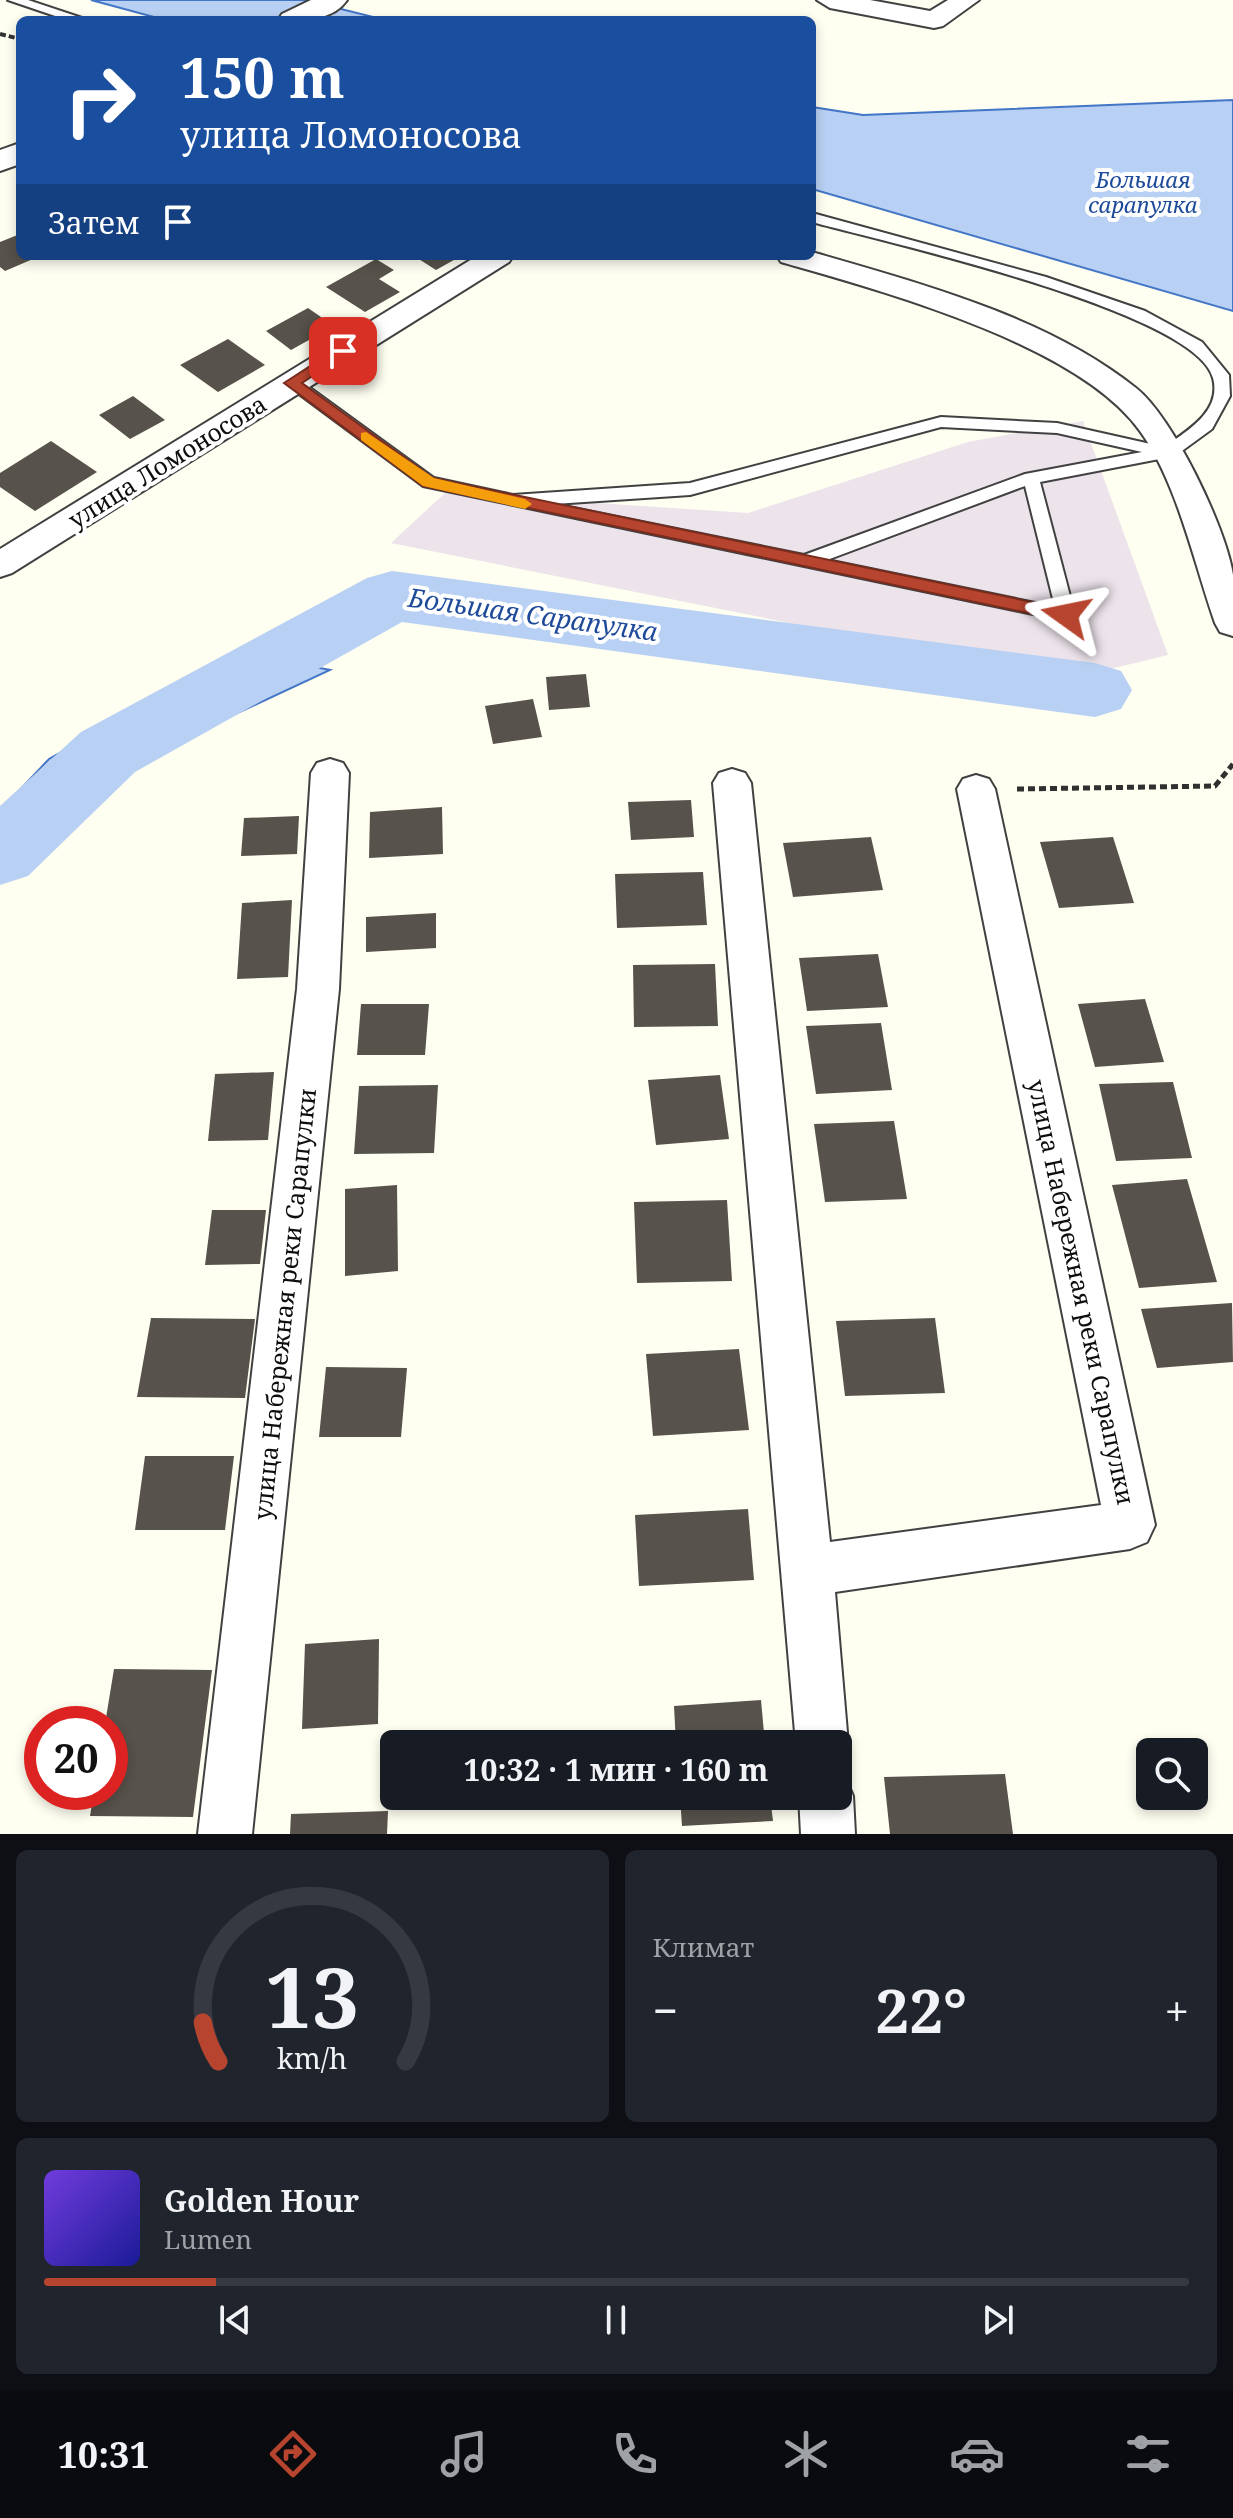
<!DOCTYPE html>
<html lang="ru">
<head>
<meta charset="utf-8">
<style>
	body { margin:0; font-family:"Noto Serif",serif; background:#20242c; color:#f1f3f6; height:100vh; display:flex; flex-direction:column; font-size:30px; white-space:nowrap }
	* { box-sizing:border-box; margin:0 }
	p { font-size:26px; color:#9ea1a6 }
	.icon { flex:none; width:44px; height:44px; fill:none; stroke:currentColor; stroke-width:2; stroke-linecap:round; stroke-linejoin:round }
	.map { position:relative; height:1834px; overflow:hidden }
	.side { display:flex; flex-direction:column; gap:16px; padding:16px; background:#0d0f14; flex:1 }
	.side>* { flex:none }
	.banner { position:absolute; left:16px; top:16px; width:800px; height:244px; border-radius:12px; box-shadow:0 4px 12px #0003; background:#1a4fa0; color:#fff; overflow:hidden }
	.fabs { position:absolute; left:1136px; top:1738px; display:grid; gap:16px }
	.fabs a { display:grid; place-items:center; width:72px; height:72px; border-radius:12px; background:#171b24; box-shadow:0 4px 12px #0003; font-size:40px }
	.speed { position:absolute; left:24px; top:1706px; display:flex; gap:16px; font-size:40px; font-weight:700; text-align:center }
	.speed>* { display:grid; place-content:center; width:104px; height:104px; border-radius:50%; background:#171b24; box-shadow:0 4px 12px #0003; line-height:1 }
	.speed .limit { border:12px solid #d22; background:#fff; color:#111 }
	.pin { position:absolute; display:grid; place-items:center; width:68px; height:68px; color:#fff; margin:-34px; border-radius:16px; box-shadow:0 4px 12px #0006 }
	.me { position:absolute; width:88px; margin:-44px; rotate:282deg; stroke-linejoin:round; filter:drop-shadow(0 0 6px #0008) }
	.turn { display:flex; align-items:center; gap:28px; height:168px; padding:0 32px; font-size:36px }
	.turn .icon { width:104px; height:104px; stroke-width:2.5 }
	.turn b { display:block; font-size:56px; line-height:68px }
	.then { display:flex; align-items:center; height:76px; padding:0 32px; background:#0003; gap:16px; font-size:30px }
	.big { font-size:60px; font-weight:700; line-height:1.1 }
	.side .card { flex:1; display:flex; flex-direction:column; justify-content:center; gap:12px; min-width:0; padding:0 28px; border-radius:12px; background:#20242c }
	.side .dial { align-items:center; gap:0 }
	.dial svg { height:208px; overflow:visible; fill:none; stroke:#363941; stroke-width:7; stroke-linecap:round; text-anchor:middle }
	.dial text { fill:#f1f3f6; stroke:none }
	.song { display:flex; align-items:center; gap:24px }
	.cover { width:96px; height:96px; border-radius:12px; background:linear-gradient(135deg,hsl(260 70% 55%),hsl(240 70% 35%)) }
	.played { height:8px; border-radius:4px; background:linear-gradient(90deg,#b7442e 15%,#363941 15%) }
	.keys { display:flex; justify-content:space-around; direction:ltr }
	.heat { display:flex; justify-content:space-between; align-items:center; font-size:44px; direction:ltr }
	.side .tiles { flex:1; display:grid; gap:16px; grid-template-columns:1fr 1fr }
	.card:last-child { grid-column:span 2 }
	.trip { position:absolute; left:380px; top:1730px; width:472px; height:80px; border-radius:12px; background:#171b24; box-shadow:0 4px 12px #0003; font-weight:700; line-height:80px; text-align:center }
	.menu { display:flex; height:128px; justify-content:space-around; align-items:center; background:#090b0e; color:#9ea1a6 }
	.menu .icon { width:56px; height:56px }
	.menu .current { color:#b7442e }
	.menu b { font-size:36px; color:#f1f3f6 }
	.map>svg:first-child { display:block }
</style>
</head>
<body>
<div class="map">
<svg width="1233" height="1834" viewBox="0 0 1233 1834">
	<rect width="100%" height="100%" fill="#fefef1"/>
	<path fill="#ece3eb" d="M1083,421L1168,655L1069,679L391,543L445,493L748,513L968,442Z"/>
	<path fill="#b8d0f3" stroke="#4376c6" stroke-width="2" d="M91,0H305L385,20H165Z
		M1233,100V311L812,189V107L863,115Z
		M278,660L330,670L145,756L0,871V811L49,759L187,681Z"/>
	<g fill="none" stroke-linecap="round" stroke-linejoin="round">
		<path fill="#b8d0f3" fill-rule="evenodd" d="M392,571L1095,663L1121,671L1132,690L1121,709L1095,717L402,622L135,772L28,876L0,885V806L81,732L367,578Z"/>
	</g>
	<path fill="#57524b" d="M20,234V256H40L5,271L0,267V242Z
		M414,256H461L436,270Z
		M376,259L394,270L379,279L400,292L365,312L326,287Z
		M308,308L334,326L291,350L266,331Z
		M228,339L265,365L218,392L180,365Z
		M133,396L165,420L130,439L99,415Z
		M51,441L97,472L35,511L0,487V473Z
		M586,674L590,707L549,710L546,677Z
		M533,699L542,737L493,744L485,706Z
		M691,800L694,837L631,840L628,802Z
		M442,807L443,854L369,858L370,812Z
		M299,816L297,854L241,856L244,818Z
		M871,837L883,890L793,897L783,843Z
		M1113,837L1134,903L1059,908L1040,842Z
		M703,872L707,925L617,928L615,874Z
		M292,900L288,977L237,979L242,903Z
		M436,913V948L366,952V917Z
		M878,954L888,1007L807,1011L799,958Z
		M715,964L718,1026L634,1027L633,965Z
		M1145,999L1164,1062L1095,1067L1078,1004Z
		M361,1004H429L425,1055H357Z
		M881,1023L892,1090L816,1094L806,1026Z
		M274,1072L268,1140L208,1141L215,1074Z
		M720,1075L729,1139L656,1145L648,1080Z
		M1173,1082L1192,1158L1116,1161L1099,1084Z
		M438,1085L434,1153L354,1154L359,1086Z
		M894,1121L907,1199L825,1202L814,1124Z
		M1187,1179L1217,1282L1139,1288L1112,1185Z
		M397,1185L398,1271L345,1276V1189Z
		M727,1200L732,1281L637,1283L634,1202Z
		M212,1210H266L260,1264L205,1265Z
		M1232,1303L1233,1362L1157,1368L1141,1309Z
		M151,1318L255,1319L245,1398L137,1397Z
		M935,1318L945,1393L845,1396L836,1321Z
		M739,1349L749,1430L653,1436L646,1354Z
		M326,1367L407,1368L401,1437H319Z
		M145,1456H234L225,1530H135Z
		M748,1509L754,1580L639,1586L635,1515Z
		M379,1639L378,1724L302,1729L305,1644Z
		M114,1669L212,1670L193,1817L90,1816L94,1792H110V1724H105Z
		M761,1700L765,1744H676L674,1706Z
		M1005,1774L1013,1834H890L884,1777Z
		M680,1796H770L773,1821L682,1826Z
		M388,1811L387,1834H290L291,1814Z"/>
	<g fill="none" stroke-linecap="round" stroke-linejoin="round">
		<defs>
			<path id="service" d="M8,0H28L88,20H67Z
				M812,213L1046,277L1145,311L1202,342L1229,375L1230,396L1212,429L1175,456L1040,482L1075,615L1072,619L1066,621L423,486L284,383L292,378L298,379L434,478L513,495L690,483L941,417L1057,423L1164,447C1187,431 1222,411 1213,378C1196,311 881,241 812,222ZM941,427L1057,433L1142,452L1025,474L804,555L554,504L690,495ZM1025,486L1055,607L827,560Z"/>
			<path id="minor" d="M817,0H870L930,11L948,0H979L943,26L934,28L830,8Z
				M812,252C921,284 1046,316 1136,388C1173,417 1226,528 1233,575C1233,594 1233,616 1233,636L1220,632L1215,623C1194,563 1177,482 1140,431C1078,344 882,291 781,262L777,256H812Z
				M477,256H513L509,262L12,573L0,577V549Z
				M330,759L343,763L349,773L339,989L252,1834H198L297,989L311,773L317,763Z
				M732,769L745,773L751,783L830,1542L1101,1505L957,789L963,779L976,775L989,779L995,789L1155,1525L1147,1542L1130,1549L835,1592L848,1744L838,1764V1744H796L713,783L719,773Z
				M838,1774L845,1777L853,1796L855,1834H801L799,1796H838Z"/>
			<path id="tertiary" d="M311,0H347C332,22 301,20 278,20L282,14Z
				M20,143V164L0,171V150Z"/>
		</defs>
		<use href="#service" stroke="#414141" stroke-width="4"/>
		<use href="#minor" stroke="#414141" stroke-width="4"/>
		<use href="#tertiary" stroke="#414141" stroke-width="4"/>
		<path stroke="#303030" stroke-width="4" stroke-dasharray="6 3" stroke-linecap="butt" d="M0,34L20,39"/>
		<path stroke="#303030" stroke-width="5" stroke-dasharray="7 4" stroke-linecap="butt" d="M1017,789L1215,786L1233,764"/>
		<use href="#service" fill="#fff" fill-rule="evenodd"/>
		<use href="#minor" fill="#fff" fill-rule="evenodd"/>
		<use href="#tertiary" fill="#fff" fill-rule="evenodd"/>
	</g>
	<path fill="#b7442e" stroke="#772c1e" stroke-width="2" d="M338,348L350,351L302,383L433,478L1066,609L1074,615L1066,621L423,486L284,383Z"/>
	<path fill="#f59e0b" d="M366,432L434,478L525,499L532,504L525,509L423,486L361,440V433Z"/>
	<g text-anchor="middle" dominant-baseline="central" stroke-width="8" stroke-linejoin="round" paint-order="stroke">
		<g font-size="22" font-style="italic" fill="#1e4a9a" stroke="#fff">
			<text x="1143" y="179">Большая<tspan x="1143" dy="25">сарапулка</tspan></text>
		</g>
		<g font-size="24" fill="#0e0e0e" stroke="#fff">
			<text transform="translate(167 461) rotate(-32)">улица Ломоносова</text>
			<text transform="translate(1082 1292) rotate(78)">улица Набережная реки Сарапулки</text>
			<text transform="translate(284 1304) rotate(-84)">улица Набережная реки Сарапулки</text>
		</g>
		<g font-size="26" font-style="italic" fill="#1e4a9a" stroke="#fff">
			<text transform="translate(533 614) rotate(8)">Большая Сарапулка</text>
		</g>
	</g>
</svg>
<div class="fabs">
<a><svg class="icon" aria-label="search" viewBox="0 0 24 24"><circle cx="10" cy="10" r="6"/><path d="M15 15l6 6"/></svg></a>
</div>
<div class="speed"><div class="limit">20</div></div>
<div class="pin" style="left:343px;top:351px;background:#d93025"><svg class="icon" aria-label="arrive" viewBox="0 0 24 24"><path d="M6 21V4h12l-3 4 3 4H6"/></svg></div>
<svg class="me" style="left:1066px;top:615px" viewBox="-20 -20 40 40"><path d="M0-17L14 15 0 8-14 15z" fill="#b7442e" stroke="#fff" stroke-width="4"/></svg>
<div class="trip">10:32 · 1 мин · 160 m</div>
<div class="banner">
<div class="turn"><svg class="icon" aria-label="right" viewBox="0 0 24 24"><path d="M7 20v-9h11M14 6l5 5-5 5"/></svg><div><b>150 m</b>улица Ломоносова</div></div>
<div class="then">Затем<svg class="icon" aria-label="arrive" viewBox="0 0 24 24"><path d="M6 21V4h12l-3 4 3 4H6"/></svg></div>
</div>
</div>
<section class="side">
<div class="tiles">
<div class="card dial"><svg viewBox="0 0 100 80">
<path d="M14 69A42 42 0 1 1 86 69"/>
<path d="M14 69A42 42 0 0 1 8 54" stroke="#b7442e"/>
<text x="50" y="56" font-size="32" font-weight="700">13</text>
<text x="50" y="72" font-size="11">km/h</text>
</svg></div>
<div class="card"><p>Климат</p>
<div class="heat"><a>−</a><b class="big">22°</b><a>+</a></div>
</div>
<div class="card">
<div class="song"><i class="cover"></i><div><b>Golden Hour</b><p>Lumen</p></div></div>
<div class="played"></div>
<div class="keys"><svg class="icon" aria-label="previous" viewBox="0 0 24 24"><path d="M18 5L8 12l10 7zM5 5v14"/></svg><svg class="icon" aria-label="pause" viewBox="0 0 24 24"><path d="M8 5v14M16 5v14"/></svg><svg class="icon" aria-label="next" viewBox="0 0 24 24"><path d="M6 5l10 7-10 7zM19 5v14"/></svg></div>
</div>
</div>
</section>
<nav class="menu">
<b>10:31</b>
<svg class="icon current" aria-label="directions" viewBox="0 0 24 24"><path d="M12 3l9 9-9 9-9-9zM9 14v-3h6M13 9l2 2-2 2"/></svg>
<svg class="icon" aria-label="music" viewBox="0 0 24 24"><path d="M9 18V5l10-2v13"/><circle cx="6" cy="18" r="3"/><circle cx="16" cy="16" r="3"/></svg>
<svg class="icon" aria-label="phone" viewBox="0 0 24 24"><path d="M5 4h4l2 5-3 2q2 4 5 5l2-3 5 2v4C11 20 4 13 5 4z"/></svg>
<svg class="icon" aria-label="climate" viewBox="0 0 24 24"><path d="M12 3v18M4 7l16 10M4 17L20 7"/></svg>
<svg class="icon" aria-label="car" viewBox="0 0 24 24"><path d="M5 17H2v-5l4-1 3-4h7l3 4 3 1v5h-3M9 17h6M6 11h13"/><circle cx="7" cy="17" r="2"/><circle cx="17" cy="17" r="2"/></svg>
<svg class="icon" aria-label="filters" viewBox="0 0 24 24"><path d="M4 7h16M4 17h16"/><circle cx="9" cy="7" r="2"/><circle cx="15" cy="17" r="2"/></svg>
</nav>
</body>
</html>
